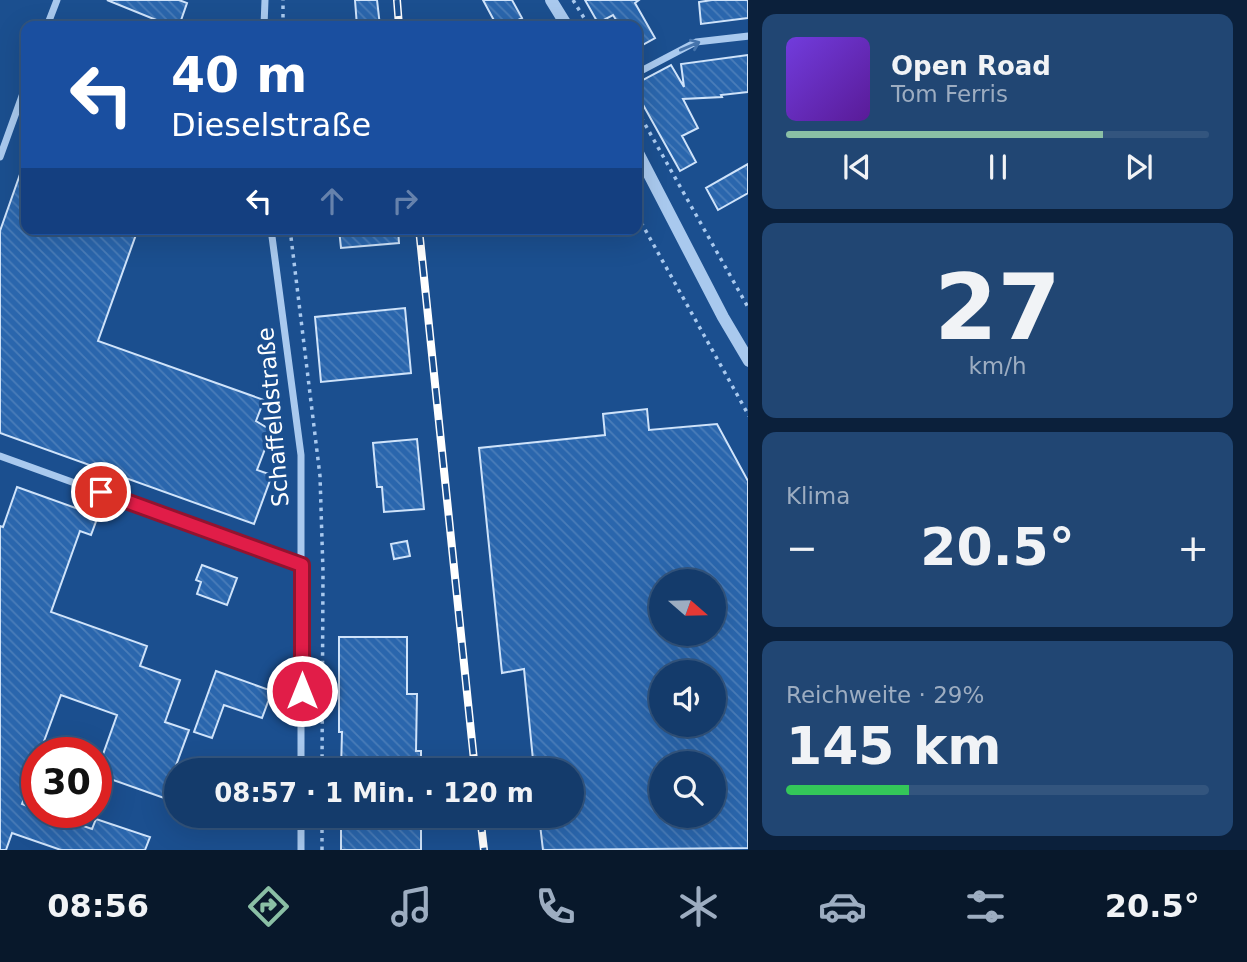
<!DOCTYPE html>
<html lang="de">
<head>
<meta charset="utf-8">
<style>
	body { margin:0; font-family:"DejaVu Sans",sans-serif; background:#214673; color:#f1f3f6; height:100vh; display:flex; flex-direction:column; font-size:26px; white-space:nowrap }
	* { box-sizing:border-box; margin:0 }
	p { font-size:23px; color:#9dadc1 }
	.icon { flex:none; width:38px; height:38px; fill:none; stroke:currentColor; stroke-width:2; stroke-linecap:round; stroke-linejoin:round }
	.map { position:relative; flex:1; overflow:hidden }
	.details { display:flex; flex-direction:column; gap:14px; padding:14px; background:#0b203b; width:499px }
	.details>* { flex:none }
	.hud { position:absolute; left:21px; top:21px; width:621px; height:214px; border-radius:14px; box-shadow:0 7px 28px #0002,0 0 0 2px #33557e; background:#1a4fa0; color:#fff; overflow:hidden }
	.needle { width:46px; rotate:110deg }
	.fabs { position:absolute; left:649px; top:569px; display:grid; gap:14px }
	.fabs a { display:grid; place-items:center; width:77px; height:77px; border-radius:50%; background:#143b6b; box-shadow:0 7px 28px #0002,0 0 0 2px #33557e; font-size:35px }
	.speed { position:absolute; left:21px; top:737px; display:flex; gap:14px; font-size:35px; font-weight:700; text-align:center }
	.speed>* { display:grid; place-content:center; width:91px; height:91px; border-radius:50%; background:#143b6b; box-shadow:0 7px 28px #0002,0 0 0 2px #33557e; line-height:1 }
	.speed .limit { border:10px solid #d22; background:#fff; color:#111 }
	.pin { position:absolute; display:grid; place-items:center; width:60px; height:60px; color:#fff; margin:-30px; border:4px solid #fff; border-radius:50%; box-shadow:0 2px 7px #0007 }
	.me { position:absolute; width:77px; margin:-38px; rotate:0deg; stroke-linejoin:round; filter:drop-shadow(0 0 5px #0008) }
	.turn { display:flex; align-items:center; gap:24px; height:147px; padding:0 35px; font-size:32px }
	.turn .icon { width:91px; height:91px; stroke-width:2.5 }
	.turn b { display:block; font-size:49px; line-height:60px }
	.lanes { display:flex; align-items:center; height:66px; padding:0 35px; background:#0003; justify-content:center; gap:35px; direction:ltr }
	.lanes .off { opacity:.35 }
	.big { font-size:52px; font-weight:600; line-height:1.1 }
	.details .tile { flex:1; display:flex; flex-direction:column; justify-content:center; gap:10px; min-width:0; padding:0 24px; border-radius:14px; background:#214673 }
	.details .dial { align-items:center; gap:0 }
	.dial b { font-size:91px; line-height:1 }
	.song { display:flex; align-items:center; gap:21px }
	.cover { width:84px; height:84px; border-radius:10px; background:linear-gradient(135deg,hsl(260 70% 55%),hsl(270 70% 35%)) }
	.played { height:7px; border-radius:4px; background:linear-gradient(90deg,#8abfa5 75%,#33557e 75%) }
	.keys { display:flex; justify-content:space-around; direction:ltr }
	.heat { display:flex; justify-content:space-between; align-items:center; font-size:38px; direction:ltr }
	.charge { height:10px; border-radius:5px; background:linear-gradient(90deg,#34c759 29%,#33557e 0) }
	.trip { position:absolute; left:164px; top:758px; width:420px; height:70px; border-radius:35px; background:#143b6b; box-shadow:0 7px 28px #0002,0 0 0 2px #33557e; font-weight:600; line-height:70px; text-align:center }
	.menu { display:flex; height:112px; justify-content:space-around; align-items:center; background:#08182b; color:#9dadc1 }
	.menu .icon { width:49px; height:49px }
	.menu .current { color:#8abfa5 }
	.menu b { font-size:32px; color:#f1f3f6 }
	main { display:flex; flex:1; min-height:0 }
	.map>svg:first-child { display:block }
</style>
</head>
<body>
<main>
<div class="map">
<svg width="749" height="850" viewBox="0 0 749 850">
	<defs>
		<pattern id="building-back-hatch" width="6" height="6" patternUnits="userSpaceOnUse" patternTransform="scale(1.75)"><rect width="6" height="6" fill="#2a66ad"/><path d="M-1 5l2 2M0 0l6 6M5-1l2 2" fill="none" stroke="#4a7db9"/></pattern>
	</defs>
	<rect width="100%" height="100%" fill="#1b4f8f"/>
	<path fill="url(#building-back-hatch)" stroke="#cfe3fa" stroke-width="2" fill-rule="evenodd" d="M107,0H179L187,3L179,26H171Z
		M355,0H377L380,26H357Z
		M483,0H512L522,18L507,26H497Z
		M585,0H639L635,3L655,38L637,48V26H620L613,15L598,23Z
		M712,0H748V18L701,24L699,2Z
		M748,55V92L721,95L722,97L683,99L698,128L682,136L696,162L680,171L637,94V83L671,65L684,87L681,64Z
		M24,163H26V229H138L98,341L264,400L256,421L269,429L270,436L257,470L272,475L254,524L0,433V231Z
		M748,164V193L718,210L706,188Z
		M339,229H398L399,243L341,248Z
		M405,308L411,373L321,382L315,317Z
		M647,409L649,430L717,424L748,481V848L543,850L539,816H572V770H534L524,669L502,673L479,448L605,435L603,414ZM662,581H714V634H662ZM662,672H714V724H662ZM662,763H714V816H662Z
		M417,439L424,509L384,512L382,487H377L373,443Z
		M17,487L98,516L91,535L80,531L51,612L147,646L140,666L180,680L165,722L189,730L164,798L96,774L117,715L61,695L40,752H37V763L22,804L37,810V812H43L92,829L96,819L150,837L145,850H61L12,833L6,850H0V526L3,527Z
		M407,541L410,556L394,559L391,544Z
		M202,565L237,578L227,605L197,594L201,582L196,580Z
		M339,637H407V694H417L416,751H421V770H341L342,732H339Z
		M216,671L272,691L262,718L224,705L212,738L194,732Z
		M341,816H421V850H341Z"/>
	<g fill="none" stroke-linecap="round" stroke-linejoin="round">
		<path stroke="#a9c9ee" stroke-width="3.5" stroke-dasharray="3.5 5" stroke-linecap="butt" d="M573,0L589,26
			M283,26V0
			M637,110L749,309
			M637,196L638,187
			M637,215L749,416
			M290,229L320,476L323,572L322,770
			M322,850V816"/>
		<path stroke="#a9c9ee" stroke-width="7" d="M47,26L57,0
			M264,26L265,0
			M637,73L696,42L749,36
			M0,157L26,85
			M271,229L301,455V770
			M0,456L302,565
			M301,850V816"/>
		<path stroke="#a9c9ee" stroke-width="12" d="M551,0L567,26
			M637,151L723,317L749,361"/>
		<defs>
			<path id="rail" d="M397,0L399,26
				M419,229L475,770
				M480,816L484,850"/>
		</defs>
		<use href="#rail" stroke="#fff" stroke-width="8"/>
		<use href="#rail" stroke="#1b4f8f" stroke-width="5" stroke-dasharray="16" stroke-linecap="butt"/>
	</g>
	<defs><path id="oneway-shaft" d="M-6 0H5M1.5-3L5.5 0L1.5 3" fill="none" stroke-width="1.6" stroke-linecap="round" stroke-linejoin="round" transform="scale(1.75)"/></defs>
	<use stroke="#4674ac" href="#oneway-shaft" transform="translate(690 46) rotate(-23)"/>
	<g fill="none" stroke-linecap="round" stroke-linejoin="round">
		<defs>
			<path id="route" d="M101,492L302,565V691"/>
		</defs>
		<use href="#route" stroke="#92132f" stroke-width="18"/>
		<use href="#route" stroke="#e11d48" stroke-width="12"/>
	</g>
	<g text-anchor="middle" dominant-baseline="central" stroke-width="7" stroke-linejoin="round" paint-order="stroke">
		<g font-size="23" fill="#fff" stroke="#1b4f8f">
			<text transform="translate(273 417) rotate(-95)">Schaffeldstraße</text>
		</g>
	</g>
</svg>
<div class="fabs">
<a><svg class="needle" viewBox="-14 -14 28 28"><path d="M0-13l5 13h-10z" fill="#e53935"/><path d="M0 13l5-13h-10z" fill="#9dadc1"/></svg></a>
<a><svg class="icon" aria-label="sound" viewBox="0 0 24 24"><path d="M4 9h4l5-4v14l-5-4H4zM17 9q2 3 0 6"/></svg></a>
<a><svg class="icon" aria-label="search" viewBox="0 0 24 24"><circle cx="10" cy="10" r="6"/><path d="M15 15l6 6"/></svg></a>
</div>
<div class="speed"><div class="limit">30</div></div>
<div class="pin" style="left:101px;top:492px;background:#d93025"><svg class="icon" aria-label="arrive" viewBox="0 0 24 24"><path d="M6 21V4h12l-3 4 3 4H6"/></svg></div>
<svg class="me" style="left:302px;top:691px" viewBox="-20 -20 40 40"><circle r="17" fill="#e11d48" stroke="#fff" stroke-width="3"/><path d="M0-11L8 9 0 5-8 9z" fill="#fff"/></svg>
<div class="trip">08:57 · 1 Min. · 120 m</div>
<div class="hud">
<div class="turn"><svg class="icon" aria-label="left" viewBox="0 0 24 24"><path d="M17 20v-9H6M10 6l-5 5 5 5"/></svg><div><b>40 m</b>Dieselstraße</div></div>
<div class="lanes"><svg class="icon" aria-label="left" viewBox="0 0 24 24"><path d="M17 20v-9H6M10 6l-5 5 5 5"/></svg><svg class="icon off" aria-label="ahead" viewBox="0 0 24 24"><path d="M12 20V5M6 11l6-6 6 6"/></svg><svg class="icon off" aria-label="right" viewBox="0 0 24 24"><path d="M7 20v-9h11M14 6l5 5-5 5"/></svg></div>
</div>
</div>
<section class="details">
<div class="tile">
<div class="song"><i class="cover"></i><div><b>Open Road</b><p>Tom Ferris</p></div></div>
<div class="played"></div>
<div class="keys"><svg class="icon" aria-label="previous" viewBox="0 0 24 24"><path d="M18 5L8 12l10 7zM5 5v14"/></svg><svg class="icon" aria-label="pause" viewBox="0 0 24 24"><path d="M8 5v14M16 5v14"/></svg><svg class="icon" aria-label="next" viewBox="0 0 24 24"><path d="M6 5l10 7-10 7zM19 5v14"/></svg></div>
</div>
<div class="tile dial"><b>27</b><p>km/h</p></div>
<div class="tile"><p>Klima</p>
<div class="heat"><a>−</a><b class="big">20.5°</b><a>+</a></div>
</div>
<div class="tile"><p>Reichweite · 29%</p><b class="big">145 km</b><div class="charge"></div></div>
</section>
</main>
<nav class="menu">
<b>08:56</b>
<svg class="icon current" aria-label="directions" viewBox="0 0 24 24"><path d="M12 3l9 9-9 9-9-9zM9 14v-3h6M13 9l2 2-2 2"/></svg>
<svg class="icon" aria-label="music" viewBox="0 0 24 24"><path d="M9 18V5l10-2v13"/><circle cx="6" cy="18" r="3"/><circle cx="16" cy="16" r="3"/></svg>
<svg class="icon" aria-label="phone" viewBox="0 0 24 24"><path d="M5 4h4l2 5-3 2q2 4 5 5l2-3 5 2v4C11 20 4 13 5 4z"/></svg>
<svg class="icon" aria-label="climate" viewBox="0 0 24 24"><path d="M12 3v18M4 7l16 10M4 17L20 7"/></svg>
<svg class="icon" aria-label="car" viewBox="0 0 24 24"><path d="M5 17H2v-5l4-1 3-4h7l3 4 3 1v5h-3M9 17h6M6 11h13"/><circle cx="7" cy="17" r="2"/><circle cx="17" cy="17" r="2"/></svg>
<svg class="icon" aria-label="filters" viewBox="0 0 24 24"><path d="M4 7h16M4 17h16"/><circle cx="9" cy="7" r="2"/><circle cx="15" cy="17" r="2"/></svg>
<b>20.5°</b>
</nav>
</body>
</html>
